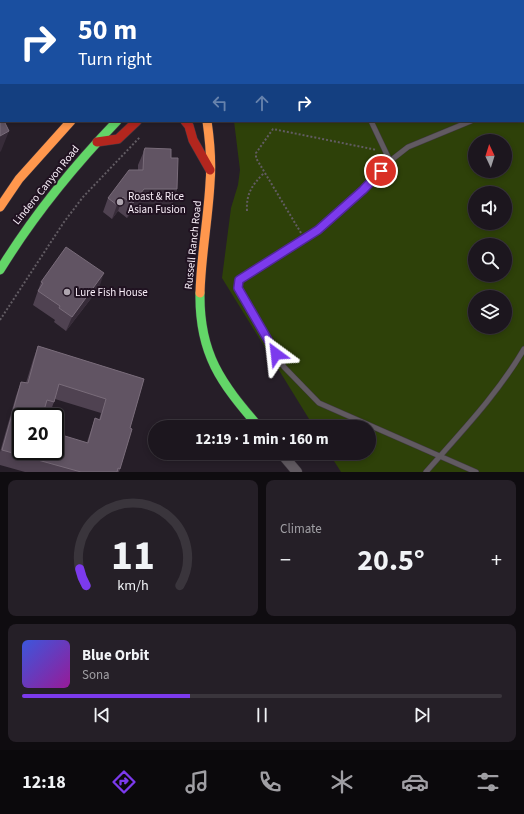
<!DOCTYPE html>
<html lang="en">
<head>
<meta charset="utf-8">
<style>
	body { margin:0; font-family:"Source Sans 3",sans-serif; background:#251f27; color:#f1f3f6; height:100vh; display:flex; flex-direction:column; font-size:15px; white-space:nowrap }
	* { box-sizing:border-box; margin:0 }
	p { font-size:13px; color:#a09fa4 }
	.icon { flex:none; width:22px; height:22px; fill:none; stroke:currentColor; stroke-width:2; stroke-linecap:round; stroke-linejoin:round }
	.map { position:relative; height:472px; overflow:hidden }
	.drawer { display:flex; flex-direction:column; gap:8px; padding:8px; background:#0f0c10; flex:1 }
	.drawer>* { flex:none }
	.guide { position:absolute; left:0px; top:0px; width:524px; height:122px; box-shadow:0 2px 6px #0003,0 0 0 1px #3a353c; background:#1a4fa0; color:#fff; overflow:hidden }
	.needle { width:26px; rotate:356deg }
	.tools { position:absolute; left:468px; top:134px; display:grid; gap:8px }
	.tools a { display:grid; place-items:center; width:44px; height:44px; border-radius:50%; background:#1c161e; box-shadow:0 2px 6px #0003,0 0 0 1px #3a353c; font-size:20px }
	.speed { position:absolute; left:12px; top:408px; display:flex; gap:8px; font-size:20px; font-weight:700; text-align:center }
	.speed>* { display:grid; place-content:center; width:52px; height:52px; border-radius:50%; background:#1c161e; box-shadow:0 2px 6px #0003,0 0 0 1px #3a353c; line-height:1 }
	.speed .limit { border:2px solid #111; border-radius:6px; background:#fff; color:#111 }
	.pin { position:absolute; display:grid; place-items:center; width:34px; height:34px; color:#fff; margin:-17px; border:2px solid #fff; border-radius:50%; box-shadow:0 1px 4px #0007 }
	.me { position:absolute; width:44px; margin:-22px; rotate:330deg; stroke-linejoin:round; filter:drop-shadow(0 0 3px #0008) }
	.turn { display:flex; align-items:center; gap:14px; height:84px; padding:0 12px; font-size:18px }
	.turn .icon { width:52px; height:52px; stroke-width:2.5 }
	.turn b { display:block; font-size:28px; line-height:34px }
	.lanes { display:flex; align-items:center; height:38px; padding:0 12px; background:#0003; justify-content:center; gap:20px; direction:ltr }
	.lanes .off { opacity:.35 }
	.big { font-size:30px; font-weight:700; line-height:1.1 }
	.drawer .tile { flex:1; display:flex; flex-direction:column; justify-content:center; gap:6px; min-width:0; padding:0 14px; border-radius:8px; background:#251f27 }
	.drawer .dial { align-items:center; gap:0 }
	.dial svg { height:104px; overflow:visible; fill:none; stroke:#3a353c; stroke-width:7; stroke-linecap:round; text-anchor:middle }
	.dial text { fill:#f1f3f6; stroke:none }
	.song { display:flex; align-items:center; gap:12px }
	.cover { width:48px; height:48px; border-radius:6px; background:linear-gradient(135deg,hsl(230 70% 55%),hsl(300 70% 35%)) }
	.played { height:4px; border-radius:2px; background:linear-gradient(90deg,#7c3aed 35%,#3a353c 35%) }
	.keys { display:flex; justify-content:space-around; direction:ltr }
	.heat { display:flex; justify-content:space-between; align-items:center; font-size:22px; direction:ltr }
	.drawer .tiles { flex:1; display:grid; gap:8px; grid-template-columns:1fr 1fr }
	.tile:last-child { grid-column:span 2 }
	.trip { position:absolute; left:148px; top:420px; width:228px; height:40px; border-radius:20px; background:#1c161e; box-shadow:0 2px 6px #0003,0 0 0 1px #3a353c; font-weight:700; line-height:40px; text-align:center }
	.tab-bar { display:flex; height:64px; justify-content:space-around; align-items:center; background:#0b090c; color:#a09fa4 }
	.tab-bar .icon { width:28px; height:28px }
	.tab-bar .active { color:#7c3aed }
	.tab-bar b { font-size:18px; color:#f1f3f6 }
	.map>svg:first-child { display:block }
</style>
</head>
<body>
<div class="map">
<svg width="524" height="472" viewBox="0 0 524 472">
	<rect width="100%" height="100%" fill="#261e28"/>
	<path fill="#2e4109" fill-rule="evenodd" d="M320,0H524V472H341L329,453H369V427H314L222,278L231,208L238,185L240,170L234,121H523V1H318ZM475,141H505V171H475ZM475,193H505V223H475ZM475,245H505V275H475ZM475,297H505V327H475Z"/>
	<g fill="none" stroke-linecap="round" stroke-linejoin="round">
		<defs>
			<path id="lane" d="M488,0L489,1
				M505,0L506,1
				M523,45L524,47
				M523,74L524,75
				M523,100H524
				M371,121L390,161
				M471,121L408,147L390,161L363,190L318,230L239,280L238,288L284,367L319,403L476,472
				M426,472C461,432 497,395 524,349"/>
			<path id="street" d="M140,0V1
				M163,0L164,1
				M281,453L297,472"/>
			<path id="fast" d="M0,270C33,216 73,167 117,121
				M200,293C199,354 221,383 259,427"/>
			<path id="slow" d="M270,1L271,0
				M0,207L19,179L71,121
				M200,293C201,256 208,220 210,183C212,162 210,142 207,121"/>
			<path id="jam" d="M122,0L123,1
				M231,1L232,0
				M185,121L189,126L193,140L210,170
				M97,142L118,139L137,121"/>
		</defs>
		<use href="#lane" stroke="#413a42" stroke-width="6"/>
		<use href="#street" stroke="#413a42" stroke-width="11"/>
		<use href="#fast" stroke="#413a42" stroke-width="10"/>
		<use href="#slow" stroke="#413a42" stroke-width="10"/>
		<use href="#jam" stroke="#413a42" stroke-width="10"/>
		<path stroke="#625c63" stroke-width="2" stroke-dasharray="2 2" stroke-linecap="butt" d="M310,1L312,0
			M523,8L524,7
			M247,211C246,194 252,185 264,173
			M301,233L256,158V153L273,129L377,150
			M0,320L64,222L83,197L140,137"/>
		<use href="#lane" stroke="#615a61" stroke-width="5"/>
		<use href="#street" stroke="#615a61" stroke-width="10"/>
		<use href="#fast" stroke="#63d668" stroke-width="9"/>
		<use href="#slow" stroke="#ff974d" stroke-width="9"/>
		<use href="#jam" stroke="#b3261e" stroke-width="9"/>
	</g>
	<path fill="#4f4251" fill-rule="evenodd" d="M144,151L171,158L177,189L172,204L139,203L127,218L118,211L112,219L103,212L108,198L138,170V165Z
		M41,282L99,288L66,331L54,322L55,320L33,305Z
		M38,346L144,379L130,428L132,429L119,472H25L0,465V452L16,396L21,382L26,383L33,360ZM55,399L101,413L99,420L95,418L87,442L21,451L43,414L49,416Z"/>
	<path fill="#372c39" d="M9,131L1,151L0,152V136Z
		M144,189H177L172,204L139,203L127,218L132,204Z
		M123,197L118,211L112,219L117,205Z
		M104,273L99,288L66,331L72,317Z"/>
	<path fill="#615463" stroke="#796c7a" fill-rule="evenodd" d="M66,0H94V1H67Z
		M398,0H469V1H398Z
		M0,38H1V99L0,101Z
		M0,114L1,116V121H4L9,131L0,136Z
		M145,148L171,149V158H178L177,189H144L132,204L123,197L117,205L108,198L129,170H143L144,151Z
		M66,247L104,273L72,317L59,308L60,306L38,291L43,283L41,282Z
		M38,346L144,379L130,428L132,429L120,469L118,468L117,472H81L2,450L21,382L28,383ZM59,384L106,399L100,420L95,418L88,443L55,433V451H21V417H42L47,400L54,402Z"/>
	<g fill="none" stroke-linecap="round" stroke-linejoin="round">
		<defs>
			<path id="route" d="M276,354L238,288L239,280L318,230L363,190L381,171"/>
		</defs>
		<use href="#route" stroke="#51269a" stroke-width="10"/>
		<use href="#route" stroke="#7c3aed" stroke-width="7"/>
	</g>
	<g fill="#aea5af" stroke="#201221" stroke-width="1.5">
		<circle cx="120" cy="202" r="4"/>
		<circle cx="67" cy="292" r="4"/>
	</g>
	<g text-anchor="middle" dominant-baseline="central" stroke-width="4" stroke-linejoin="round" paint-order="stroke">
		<g font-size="11" fill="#f8eef8" stroke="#201221">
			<text transform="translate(46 185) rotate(-51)">Lindero Canyon Road</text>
			<text transform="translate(193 245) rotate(-84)">Russell Ranch Road</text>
		</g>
		<g font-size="11" fill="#f8eef8" stroke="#201221" text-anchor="start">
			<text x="128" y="196">Roast &amp; Rice<tspan x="128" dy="13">Asian Fusion</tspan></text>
			<text x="75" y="292">Lure Fish House</text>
		</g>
	</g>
</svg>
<div class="tools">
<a><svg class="needle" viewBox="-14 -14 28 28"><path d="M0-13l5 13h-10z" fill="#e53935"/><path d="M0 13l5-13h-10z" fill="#a09fa4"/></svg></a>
<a><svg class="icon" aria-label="sound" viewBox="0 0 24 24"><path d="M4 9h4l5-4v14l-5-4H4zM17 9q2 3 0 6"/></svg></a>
<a><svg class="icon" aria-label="search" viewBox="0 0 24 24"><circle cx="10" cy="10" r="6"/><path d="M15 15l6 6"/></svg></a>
<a><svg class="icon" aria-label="layers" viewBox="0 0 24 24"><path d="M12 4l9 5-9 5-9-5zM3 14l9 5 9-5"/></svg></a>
</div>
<div class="speed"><div class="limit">20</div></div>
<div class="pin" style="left:381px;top:171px;background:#d93025"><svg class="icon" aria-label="arrive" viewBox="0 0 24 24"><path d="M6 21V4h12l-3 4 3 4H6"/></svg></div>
<svg class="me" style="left:276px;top:354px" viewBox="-20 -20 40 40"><path d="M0-17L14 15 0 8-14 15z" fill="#7c3aed" stroke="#fff" stroke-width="4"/></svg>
<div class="trip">12:19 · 1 min · 160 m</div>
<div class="guide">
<div class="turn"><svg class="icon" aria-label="right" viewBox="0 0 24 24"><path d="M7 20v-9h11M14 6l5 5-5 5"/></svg><div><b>50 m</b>Turn right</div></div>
<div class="lanes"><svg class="icon off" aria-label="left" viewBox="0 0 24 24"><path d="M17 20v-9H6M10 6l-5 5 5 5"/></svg><svg class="icon off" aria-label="ahead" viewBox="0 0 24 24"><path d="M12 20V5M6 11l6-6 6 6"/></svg><svg class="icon" aria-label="right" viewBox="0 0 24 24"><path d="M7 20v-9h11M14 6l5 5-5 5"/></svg></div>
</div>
</div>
<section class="drawer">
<div class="tiles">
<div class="tile dial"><svg viewBox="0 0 100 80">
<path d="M14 69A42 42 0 1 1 86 69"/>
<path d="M14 69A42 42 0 0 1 9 56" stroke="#7c3aed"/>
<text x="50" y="56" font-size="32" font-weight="700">11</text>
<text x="50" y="72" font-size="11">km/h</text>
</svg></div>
<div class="tile"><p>Climate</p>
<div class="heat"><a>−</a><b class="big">20.5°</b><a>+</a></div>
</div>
<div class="tile">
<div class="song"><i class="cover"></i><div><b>Blue Orbit</b><p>Sona</p></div></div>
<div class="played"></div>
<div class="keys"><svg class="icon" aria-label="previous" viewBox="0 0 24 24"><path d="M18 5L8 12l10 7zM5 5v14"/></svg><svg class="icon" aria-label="pause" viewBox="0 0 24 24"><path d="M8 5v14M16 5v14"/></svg><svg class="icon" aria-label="next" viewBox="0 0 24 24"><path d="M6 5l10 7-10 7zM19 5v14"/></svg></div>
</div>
</div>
</section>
<nav class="tab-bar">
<b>12:18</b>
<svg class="icon active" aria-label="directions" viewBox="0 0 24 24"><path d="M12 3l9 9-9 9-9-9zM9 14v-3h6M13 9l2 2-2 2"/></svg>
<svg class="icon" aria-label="music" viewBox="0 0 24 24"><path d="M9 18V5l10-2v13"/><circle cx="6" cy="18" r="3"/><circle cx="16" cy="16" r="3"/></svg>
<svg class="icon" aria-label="phone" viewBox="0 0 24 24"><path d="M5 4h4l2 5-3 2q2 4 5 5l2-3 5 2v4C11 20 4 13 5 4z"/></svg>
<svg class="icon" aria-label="climate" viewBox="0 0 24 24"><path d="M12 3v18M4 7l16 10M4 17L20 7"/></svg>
<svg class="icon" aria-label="car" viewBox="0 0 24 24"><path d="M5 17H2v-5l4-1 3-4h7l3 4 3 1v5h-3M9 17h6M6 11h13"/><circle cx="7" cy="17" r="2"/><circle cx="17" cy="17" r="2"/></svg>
<svg class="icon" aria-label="filters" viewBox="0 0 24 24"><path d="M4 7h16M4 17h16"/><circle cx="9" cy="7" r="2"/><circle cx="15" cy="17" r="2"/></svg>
</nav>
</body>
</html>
